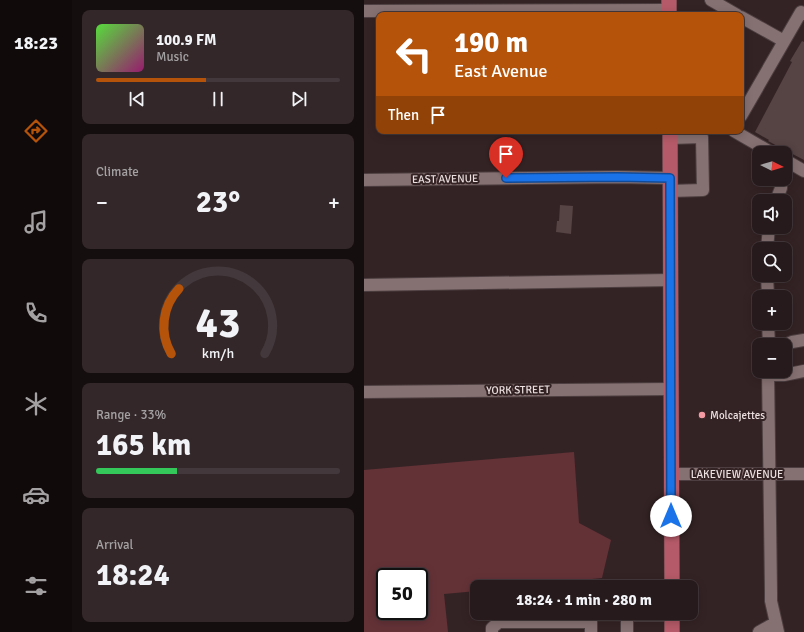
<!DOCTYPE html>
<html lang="en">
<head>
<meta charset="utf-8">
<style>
	body { margin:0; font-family:Signika,sans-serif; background:#332729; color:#f1f3f6; height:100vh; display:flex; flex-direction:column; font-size:15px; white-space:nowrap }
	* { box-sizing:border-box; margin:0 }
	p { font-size:13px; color:#a4a1a3 }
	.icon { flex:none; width:22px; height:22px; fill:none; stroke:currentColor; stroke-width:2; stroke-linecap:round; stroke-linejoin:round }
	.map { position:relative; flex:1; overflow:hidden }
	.side { display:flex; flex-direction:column; gap:10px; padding:10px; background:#150e0f; width:292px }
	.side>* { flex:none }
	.guide { position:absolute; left:12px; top:12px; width:368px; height:122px; border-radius:8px; box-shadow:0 2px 10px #0003,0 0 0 1px #43383b; background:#b45309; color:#fff; overflow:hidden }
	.needle { width:26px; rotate:95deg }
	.controls { position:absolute; left:388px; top:146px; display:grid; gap:8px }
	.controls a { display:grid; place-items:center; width:40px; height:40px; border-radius:8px; background:#271a1c; box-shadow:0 2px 10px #0003,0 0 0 1px #43383b; font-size:20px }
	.speed { position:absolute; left:12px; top:568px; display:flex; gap:8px; font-size:20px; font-weight:700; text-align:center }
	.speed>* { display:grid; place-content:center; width:52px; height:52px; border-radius:50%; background:#271a1c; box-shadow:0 2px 10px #0003,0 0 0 1px #43383b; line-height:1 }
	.speed .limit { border:2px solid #111; border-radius:6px; background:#fff; color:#111 }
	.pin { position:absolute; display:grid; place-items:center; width:34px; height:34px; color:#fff; margin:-41px -17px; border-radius:50% 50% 50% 0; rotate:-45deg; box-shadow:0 0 4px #0007 }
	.pin .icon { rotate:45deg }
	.me { position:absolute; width:44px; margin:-22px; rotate:0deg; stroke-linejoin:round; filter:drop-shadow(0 0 3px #0008) }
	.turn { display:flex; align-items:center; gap:14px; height:84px; padding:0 12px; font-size:18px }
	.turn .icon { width:52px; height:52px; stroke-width:2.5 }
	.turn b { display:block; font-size:28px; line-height:34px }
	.then { display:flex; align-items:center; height:38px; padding:0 12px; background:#0003; gap:8px; font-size:15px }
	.big { font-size:30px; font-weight:700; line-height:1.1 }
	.side .widget { flex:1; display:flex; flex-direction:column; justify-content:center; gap:6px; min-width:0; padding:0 14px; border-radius:8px; background:#332729 }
	.side .dial { align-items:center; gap:0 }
	.dial svg { height:104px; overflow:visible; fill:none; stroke:#43383b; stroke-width:7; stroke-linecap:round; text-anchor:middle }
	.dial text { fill:#f1f3f6; stroke:none }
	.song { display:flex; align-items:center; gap:12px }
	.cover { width:48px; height:48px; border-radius:6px; background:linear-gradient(135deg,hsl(110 70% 55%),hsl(320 70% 35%)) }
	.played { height:4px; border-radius:2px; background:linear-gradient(90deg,#b45309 45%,#43383b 45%) }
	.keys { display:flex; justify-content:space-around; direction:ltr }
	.heat { display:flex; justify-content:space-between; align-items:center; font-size:22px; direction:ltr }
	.charge { height:6px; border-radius:3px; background:linear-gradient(90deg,#34c759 33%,#43383b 0) }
	.trip { position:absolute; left:106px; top:580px; width:228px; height:40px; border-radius:8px; background:#271a1c; box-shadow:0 2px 10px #0003,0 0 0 1px #43383b; font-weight:700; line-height:40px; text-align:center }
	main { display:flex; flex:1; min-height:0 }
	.dock { display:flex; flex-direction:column; width:72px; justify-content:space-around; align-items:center; background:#100a0b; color:#a4a1a3 }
	.dock .icon { width:28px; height:28px }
	.dock .active { color:#b45309 }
	.dock b { font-size:18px; color:#f1f3f6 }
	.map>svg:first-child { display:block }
</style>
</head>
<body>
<main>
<nav class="dock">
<b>18:23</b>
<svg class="icon active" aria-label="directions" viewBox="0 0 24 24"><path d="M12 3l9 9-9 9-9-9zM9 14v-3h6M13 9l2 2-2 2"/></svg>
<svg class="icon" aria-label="music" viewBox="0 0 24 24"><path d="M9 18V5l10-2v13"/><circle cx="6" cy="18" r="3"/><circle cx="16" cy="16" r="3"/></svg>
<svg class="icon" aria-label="phone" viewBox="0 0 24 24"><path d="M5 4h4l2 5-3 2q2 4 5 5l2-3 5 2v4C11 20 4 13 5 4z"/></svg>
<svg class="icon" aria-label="climate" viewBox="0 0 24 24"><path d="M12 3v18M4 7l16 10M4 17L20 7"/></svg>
<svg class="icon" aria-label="car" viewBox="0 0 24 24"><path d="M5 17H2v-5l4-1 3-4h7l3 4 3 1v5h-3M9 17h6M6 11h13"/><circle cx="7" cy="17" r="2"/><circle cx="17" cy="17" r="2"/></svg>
<svg class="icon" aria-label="filters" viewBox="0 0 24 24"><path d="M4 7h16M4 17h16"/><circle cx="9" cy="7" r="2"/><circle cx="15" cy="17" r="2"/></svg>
</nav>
<section class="side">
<div class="widget">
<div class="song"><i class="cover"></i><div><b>100.9 FM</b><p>Music</p></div></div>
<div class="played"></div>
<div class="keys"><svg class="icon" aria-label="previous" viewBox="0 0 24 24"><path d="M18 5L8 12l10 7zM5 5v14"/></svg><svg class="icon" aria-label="pause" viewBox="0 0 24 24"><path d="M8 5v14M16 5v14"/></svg><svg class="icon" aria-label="next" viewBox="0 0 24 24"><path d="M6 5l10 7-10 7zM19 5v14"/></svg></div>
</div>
<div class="widget"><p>Climate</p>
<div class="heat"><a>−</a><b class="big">23°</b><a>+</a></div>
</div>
<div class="widget dial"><svg viewBox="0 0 100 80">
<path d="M14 69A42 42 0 1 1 86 69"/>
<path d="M14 69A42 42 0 0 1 20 19" stroke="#b45309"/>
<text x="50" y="56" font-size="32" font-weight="700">43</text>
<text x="50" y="72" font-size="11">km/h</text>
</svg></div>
<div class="widget"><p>Range · 33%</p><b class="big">165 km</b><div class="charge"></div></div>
<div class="widget"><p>Arrival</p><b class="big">18:24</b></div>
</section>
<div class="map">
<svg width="440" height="632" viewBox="0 0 440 632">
	<rect width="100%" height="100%" fill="#342325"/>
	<path fill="#633237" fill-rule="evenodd" d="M210,452L215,523L247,540L238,578L147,587H113V591L80,594L84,632H0V470ZM21,577H55V611H21Z"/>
	<path fill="#564344" d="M438,41L440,42V160L404,141L405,140L391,132L428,62L426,61Z
		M196,205L209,206L207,234L192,232L193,221H195Z"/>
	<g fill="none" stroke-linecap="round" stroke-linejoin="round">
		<defs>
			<path id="minor" d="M347,0L373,15
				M0,11L305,10
				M377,17L420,41
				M377,116L437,12L440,14
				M370,131L408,153
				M306,138L338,137L339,190L306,191
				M421,160L440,171
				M0,180L253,177L306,178
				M412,201L417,188V179
				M403,249L405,227
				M403,275L404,297
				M0,285L306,280
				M404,323L405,345
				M421,345L428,342L440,340
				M404,371L407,592V601L414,632
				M404,375H420L440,371
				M0,392L307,389
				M307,474H440
				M263,614V632
				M128,632V628L135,622H227
				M227,632V617L229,614L308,615
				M395,632L411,623"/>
			<path id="major" d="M305,15V0
				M306,131L308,587
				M308,613V632"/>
		</defs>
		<use href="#minor" stroke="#4d3f41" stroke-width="14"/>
		<use href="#major" stroke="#4d3f41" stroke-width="16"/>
		<use href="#minor" stroke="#867172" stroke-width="12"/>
		<use href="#major" stroke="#b55a68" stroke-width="15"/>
	</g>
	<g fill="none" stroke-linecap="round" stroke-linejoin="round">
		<defs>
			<path id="route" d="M142,178L253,177L306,178L307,516"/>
		</defs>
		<use href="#route" stroke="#114b97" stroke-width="10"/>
		<use href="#route" stroke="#1a73e8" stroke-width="7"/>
	</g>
	<circle fill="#f49aa3" stroke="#342325" stroke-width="1.5" cx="338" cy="415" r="4"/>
	<g text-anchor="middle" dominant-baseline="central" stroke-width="4" stroke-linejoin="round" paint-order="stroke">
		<g font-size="11" fill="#ece0e1" stroke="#342325">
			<text transform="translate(81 179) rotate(-1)">EAST AVENUE</text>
			<text transform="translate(154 390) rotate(-1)">YORK STREET</text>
			<text x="373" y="474">LAKEVIEW AVENUE</text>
		</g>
		<g font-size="11" fill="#ece0e1" stroke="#342325" text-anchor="start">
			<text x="346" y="415">Molcajettes</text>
		</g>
	</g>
</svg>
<div class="controls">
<a><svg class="needle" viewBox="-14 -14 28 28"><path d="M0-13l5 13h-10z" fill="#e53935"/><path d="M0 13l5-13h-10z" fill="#a4a1a3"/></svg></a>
<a><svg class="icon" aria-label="sound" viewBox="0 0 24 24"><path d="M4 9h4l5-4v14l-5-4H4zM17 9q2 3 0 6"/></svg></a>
<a><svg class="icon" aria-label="search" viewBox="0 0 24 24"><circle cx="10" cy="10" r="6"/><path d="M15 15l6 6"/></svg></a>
<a>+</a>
<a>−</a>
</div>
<div class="speed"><div class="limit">50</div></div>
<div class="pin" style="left:142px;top:178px;background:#d93025"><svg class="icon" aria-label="arrive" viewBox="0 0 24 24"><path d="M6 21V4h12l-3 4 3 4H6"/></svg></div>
<svg class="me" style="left:307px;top:516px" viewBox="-20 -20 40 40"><circle r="19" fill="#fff"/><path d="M0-13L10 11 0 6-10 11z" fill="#1a73e8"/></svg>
<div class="trip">18:24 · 1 min · 280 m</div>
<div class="guide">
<div class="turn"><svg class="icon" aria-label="left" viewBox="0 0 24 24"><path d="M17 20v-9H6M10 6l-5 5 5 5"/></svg><div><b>190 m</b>East Avenue</div></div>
<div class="then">Then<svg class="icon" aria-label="arrive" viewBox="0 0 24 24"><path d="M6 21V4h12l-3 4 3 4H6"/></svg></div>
</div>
</div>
</main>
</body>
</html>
